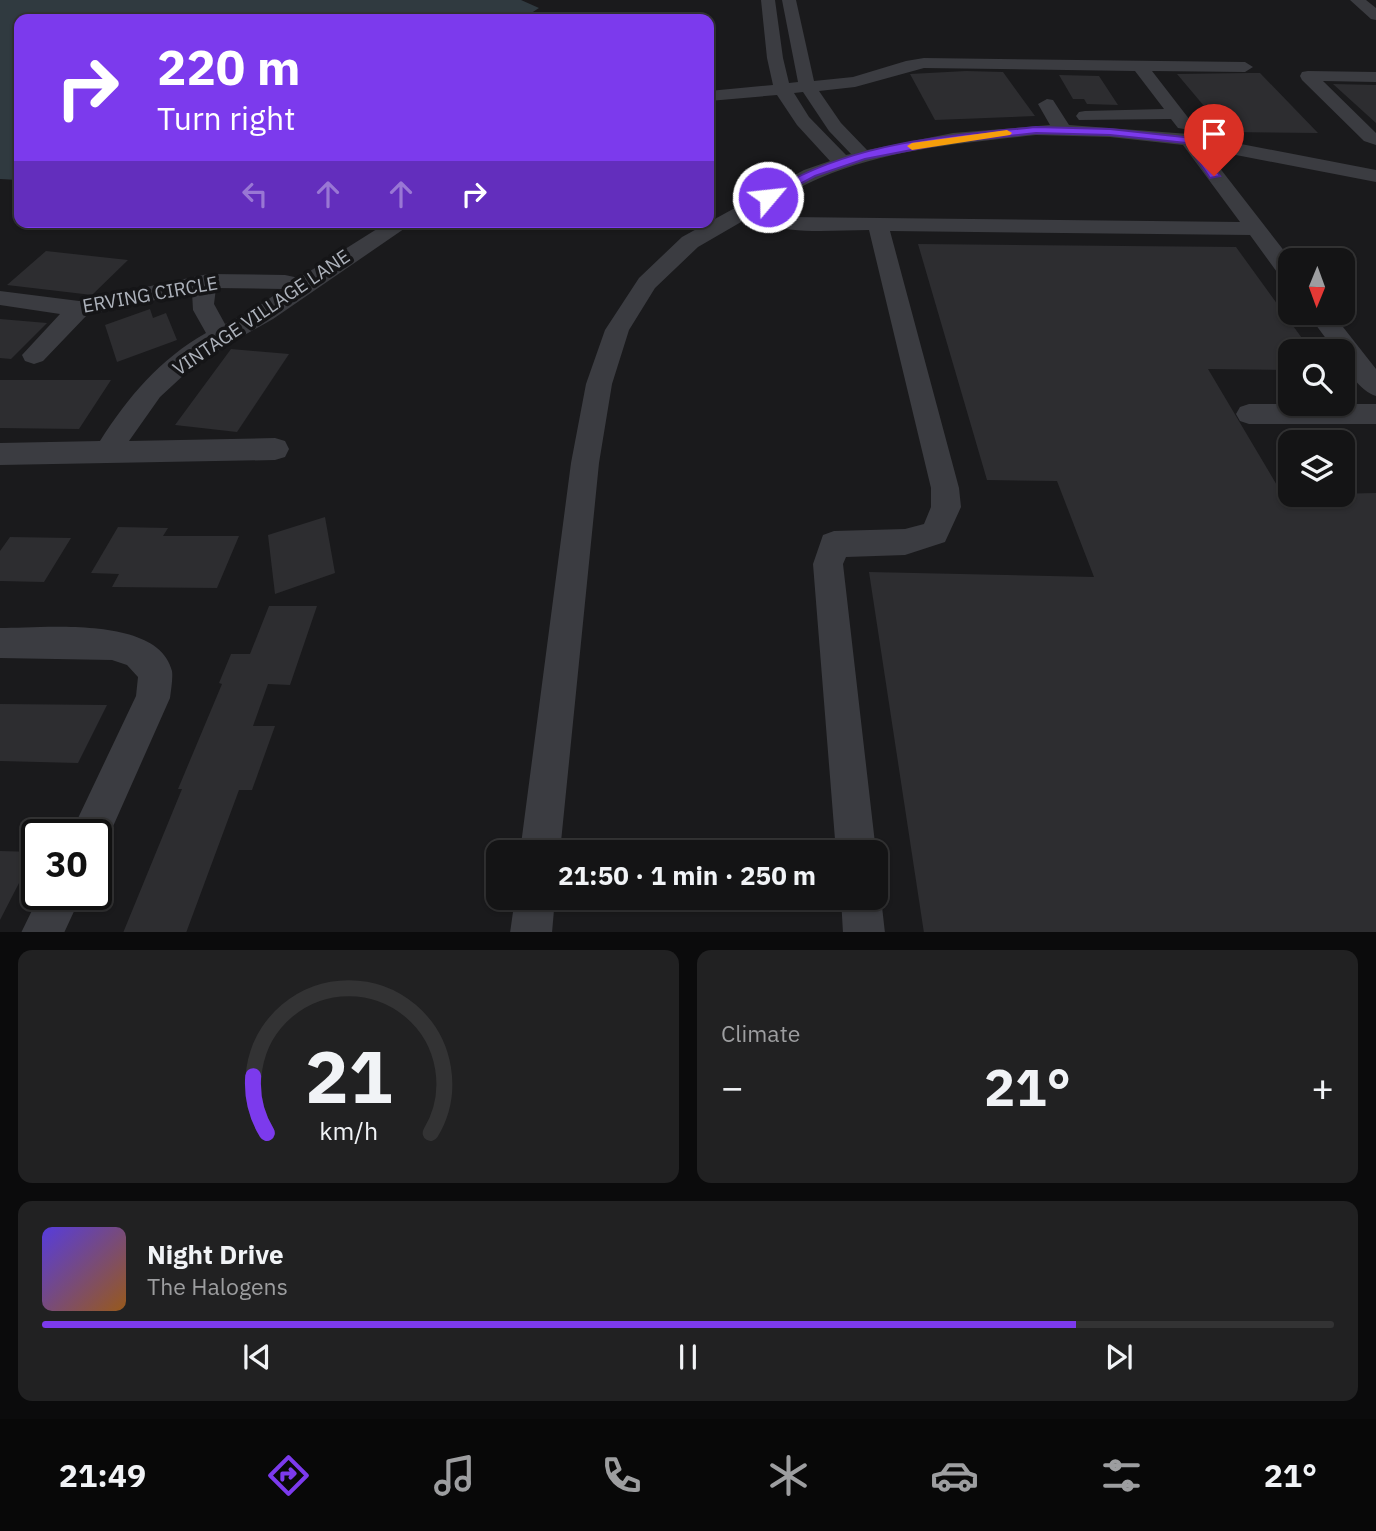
<!DOCTYPE html>
<html lang="en">
<head>
<meta charset="utf-8">
<style>
	body { margin:0; font-family:"IBM Plex Sans",sans-serif; background:#212122; color:#f1f3f6; height:100vh; display:flex; flex-direction:column; font-size:26px; white-space:nowrap }
	* { box-sizing:border-box; margin:0 }
	p { font-size:23px; color:#9d9ea0 }
	.icon { flex:none; width:38px; height:38px; fill:none; stroke:currentColor; stroke-width:2; stroke-linecap:round; stroke-linejoin:round }
	.map { position:relative; height:932px; overflow:hidden }
	.side { display:flex; flex-direction:column; gap:18px; padding:18px; background:#0b0b0c; flex:1 }
	.side>* { flex:none }
	.top-card { position:absolute; left:14px; top:14px; width:700px; height:214px; border-radius:14px; box-shadow:0 2px 5px #0004,0 0 0 2px #333334; background:#7c3aed; color:#fff; overflow:hidden }
	.needle { width:46px; rotate:181deg }
	.controls { position:absolute; left:1278px; top:248px; display:grid; gap:14px }
	.controls a { display:grid; place-items:center; width:77px; height:77px; border-radius:14px; background:#141415; box-shadow:0 2px 5px #0004,0 0 0 2px #333334; font-size:35px }
	.speed { position:absolute; left:21px; top:819px; display:flex; gap:14px; font-size:35px; font-weight:700; text-align:center }
	.speed>* { display:grid; place-content:center; width:91px; height:91px; border-radius:50%; background:#141415; box-shadow:0 2px 5px #0004,0 0 0 2px #333334; line-height:1 }
	.speed .limit { border:4px solid #111; border-radius:10px; background:#fff; color:#111 }
	.pin { position:absolute; display:grid; place-items:center; width:60px; height:60px; color:#fff; margin:-72px -30px; border-radius:50% 50% 50% 0; rotate:-45deg; box-shadow:0 0 7px #0007 }
	.pin .icon { rotate:45deg }
	.me { position:absolute; width:77px; margin:-38px; rotate:62deg; stroke-linejoin:round; filter:drop-shadow(0 0 5px #0008) }
	.turn { display:flex; align-items:center; gap:24px; height:147px; padding:0 28px; font-size:32px }
	.turn .icon { width:91px; height:91px; stroke-width:2.5 }
	.turn b { display:block; font-size:49px; line-height:60px }
	.lanes { display:flex; align-items:center; height:66px; padding:0 28px; background:#0003; justify-content:center; gap:35px; direction:ltr }
	.lanes .off { opacity:.35 }
	.big { font-size:52px; font-weight:800; line-height:1.1 }
	.side .widget { flex:1; display:flex; flex-direction:column; justify-content:center; gap:10px; min-width:0; padding:0 24px; border-radius:14px; background:#212122 }
	.side .dial { align-items:center; gap:0 }
	.dial svg { height:182px; overflow:visible; fill:none; stroke:#333334; stroke-width:7; stroke-linecap:round; text-anchor:middle }
	.dial text { fill:#f1f3f6; stroke:none }
	.song { display:flex; align-items:center; gap:21px }
	.cover { width:84px; height:84px; border-radius:10px; background:linear-gradient(135deg,hsl(250 70% 55%),hsl(30 70% 35%)) }
	.played { height:7px; border-radius:4px; background:linear-gradient(90deg,#7c3aed 80%,#333334 80%) }
	.keys { display:flex; justify-content:space-around; direction:ltr }
	.heat { display:flex; justify-content:space-between; align-items:center; font-size:38px; direction:ltr }
	.side .tiles { flex:1; display:grid; gap:18px; grid-template-columns:1fr 1fr }
	.widget:last-child { grid-column:span 2 }
	.trip { position:absolute; left:486px; top:840px; width:402px; height:70px; border-radius:14px; background:#141415; box-shadow:0 2px 5px #0004,0 0 0 2px #333334; font-weight:800; line-height:70px; text-align:center }
	.tab-bar { display:flex; height:112px; justify-content:space-around; align-items:center; background:#080808; color:#9d9ea0 }
	.tab-bar .icon { width:49px; height:49px }
	.tab-bar .on { color:#7c3aed }
	.tab-bar b { font-size:32px; color:#f1f3f6 }
	.map>svg:first-child { display:block }
</style>
</head>
<body>
<div class="map">
<svg width="1376" height="933" viewBox="0 0 1376 933">
	<rect width="100%" height="100%" fill="#1a1a1c"/>
	<path fill="#303a40" d="M0,0H521L539,8L522,19H19V180L0,179Z"/>
	<path fill="#2d2d30" d="M966,71L1003,72L1035,116L935,120L910,74Z
		M1248,73H1260L1318,133L1226,132L1177,74Z
		M1059,75L1099,76L1118,105L1087,104L1084,99H1073Z
		M1333,84L1376,85V123Z
		M918,244L1236,247L1312,352H1290V370L1208,369L1281,492L1290,493V495L1376,493V933H924L869,572L1094,577L1057,481L987,480Z
		M46,251L128,260L92,295L7,285Z
		M150,309L153,318L166,313L177,340L117,362L105,325Z
		M0,319L47,323L11,359L0,358Z
		M231,349L289,354L237,432L175,425Z
		M0,380H111L79,429L0,428Z
		M325,517L335,573L275,594L268,535Z
		M118,527L168,528L163,536H239L217,588L112,587L119,574L91,573Z
		M10,537L71,538L44,582L0,581V551Z
		M269,606H317L290,685L268,684L253,726H275L252,790H239L186,933H123L182,789H178L222,684L219,683L231,654H250Z
		M0,704L107,705L78,763L0,761Z
		M0,851L35,852L0,920Z"/>
	<g fill="none" stroke-linecap="round" stroke-linejoin="round">
		<path fill="#3b3c41" fill-rule="evenodd" d="M761,0H775L783,58L789,83L798,82L782,0H796L814,81L853,77L906,61L924,58L1245,62L1253,67L1245,72L1152,71L1193,124L1184,129L1178,128L1171,119L1079,120L1076,116L1079,112L1085,111L1164,109L1135,71L924,68L855,87L819,91L841,123L867,150L953,133L1050,125L1038,104L1047,99L1053,100L1069,125L1189,134L1376,170V182L1205,149L1292,261L1290,281L1282,279L1250,235L890,231L959,488L961,507L945,542L905,555L846,557L843,564L876,852H836L813,564L823,535L834,531L905,529L924,524L931,507V488L869,230C830,230 784,236 748,218L698,247L655,288L629,330L612,384L599,463L560,852H520L571,463L586,384L605,330L639,278L682,237L804,170L830,161L797,125L777,95L709,101V91L773,85L767,58ZM803,92L829,131L851,154L846,155L809,117L794,93ZM1036,135L1110,137L1183,145L1240,222L789,217L775,215L763,209C782,199 800,186 820,178C887,149 964,143 1036,135Z
			M1350,0H1366L1376,8V20L1371,19Z
			M1308,71L1376,72V82L1323,81L1376,133V145L1364,141L1302,80L1300,76L1302,72Z
			M388,222H414L273,319L200,360L160,397L129,441L275,438L285,441L289,449L285,457L275,460L0,465V443L100,441C128,397 160,359 206,333L193,310L192,292L87,315L43,361L34,364L25,361L22,355L60,314L0,305V291L79,301L208,274L285,275L299,278ZM216,288L283,289L250,312L225,324L214,304Z
			M1307,313H1332L1376,369V396C1361,392 1342,367 1342,352H1336Z
			M1249,404H1376V424H1249L1240,421L1236,414L1240,407Z
			M0,628C42,628 159,615 172,671C173,679 171,690 170,698L103,849L96,851V835H70L136,696L138,677L127,665L112,660L0,658Z
			M877,887L881,898L885,933H843L841,898H877Z
			M40,894H82L64,933H21Z
			M515,898H555L552,933H510Z"/>
	</g>
	<path fill="#7c3aed" stroke="#51269a" stroke-width="2" d="M1036,127L1110,129L1193,138L1220,176L1210,178L1186,143L1110,135L1036,133L953,142L865,159L815,176L772,199L763,197C770,190 781,186 790,181C865,141 954,135 1036,127Z"/>
	<path fill="#f59e0b" d="M1007,130L1012,133L1010,135L912,150L907,146L912,143Z"/>
	<g text-anchor="middle" dominant-baseline="central" stroke-width="7" stroke-linejoin="round" paint-order="stroke">
		<g font-size="19" fill="#adb2bb" stroke="#151517">
			<text transform="translate(150 294) rotate(-10)">ERVING CIRCLE</text>
			<text transform="translate(261 312) rotate(-34)">VINTAGE VILLAGE LANE</text>
		</g>
	</g>
</svg>
<div class="controls">
<a><svg class="needle" viewBox="-14 -14 28 28"><path d="M0-13l5 13h-10z" fill="#e53935"/><path d="M0 13l5-13h-10z" fill="#9d9ea0"/></svg></a>
<a><svg class="icon" aria-label="search" viewBox="0 0 24 24"><circle cx="10" cy="10" r="6"/><path d="M15 15l6 6"/></svg></a>
<a><svg class="icon" aria-label="layers" viewBox="0 0 24 24"><path d="M12 4l9 5-9 5-9-5zM3 14l9 5 9-5"/></svg></a>
</div>
<div class="speed"><div class="limit">30</div></div>
<div class="pin" style="left:1214px;top:176px;background:#d93025"><svg class="icon" aria-label="arrive" viewBox="0 0 24 24"><path d="M6 21V4h12l-3 4 3 4H6"/></svg></div>
<svg class="me" style="left:768px;top:197px" viewBox="-20 -20 40 40"><circle r="17" fill="#7c3aed" stroke="#fff" stroke-width="3"/><path d="M0-11L8 9 0 5-8 9z" fill="#fff"/></svg>
<div class="trip">21:50 · 1 min · 250 m</div>
<div class="top-card">
<div class="turn"><svg class="icon" aria-label="right" viewBox="0 0 24 24"><path d="M7 20v-9h11M14 6l5 5-5 5"/></svg><div><b>220 m</b>Turn right</div></div>
<div class="lanes"><svg class="icon off" aria-label="left" viewBox="0 0 24 24"><path d="M17 20v-9H6M10 6l-5 5 5 5"/></svg><svg class="icon off" aria-label="ahead" viewBox="0 0 24 24"><path d="M12 20V5M6 11l6-6 6 6"/></svg><svg class="icon off" aria-label="ahead" viewBox="0 0 24 24"><path d="M12 20V5M6 11l6-6 6 6"/></svg><svg class="icon" aria-label="right" viewBox="0 0 24 24"><path d="M7 20v-9h11M14 6l5 5-5 5"/></svg></div>
</div>
</div>
<section class="side">
<div class="tiles">
<div class="widget dial"><svg viewBox="0 0 100 80">
<path d="M14 69A42 42 0 1 1 86 69"/>
<path d="M14 69A42 42 0 0 1 8 44" stroke="#7c3aed"/>
<text x="50" y="56" font-size="32" font-weight="700">21</text>
<text x="50" y="72" font-size="11">km/h</text>
</svg></div>
<div class="widget"><p>Climate</p>
<div class="heat"><a>−</a><b class="big">21°</b><a>+</a></div>
</div>
<div class="widget">
<div class="song"><i class="cover"></i><div><b>Night Drive</b><p>The Halogens</p></div></div>
<div class="played"></div>
<div class="keys"><svg class="icon" aria-label="previous" viewBox="0 0 24 24"><path d="M18 5L8 12l10 7zM5 5v14"/></svg><svg class="icon" aria-label="pause" viewBox="0 0 24 24"><path d="M8 5v14M16 5v14"/></svg><svg class="icon" aria-label="next" viewBox="0 0 24 24"><path d="M6 5l10 7-10 7zM19 5v14"/></svg></div>
</div>
</div>
</section>
<nav class="tab-bar">
<b>21:49</b>
<svg class="icon on" aria-label="directions" viewBox="0 0 24 24"><path d="M12 3l9 9-9 9-9-9zM9 14v-3h6M13 9l2 2-2 2"/></svg>
<svg class="icon" aria-label="music" viewBox="0 0 24 24"><path d="M9 18V5l10-2v13"/><circle cx="6" cy="18" r="3"/><circle cx="16" cy="16" r="3"/></svg>
<svg class="icon" aria-label="phone" viewBox="0 0 24 24"><path d="M5 4h4l2 5-3 2q2 4 5 5l2-3 5 2v4C11 20 4 13 5 4z"/></svg>
<svg class="icon" aria-label="climate" viewBox="0 0 24 24"><path d="M12 3v18M4 7l16 10M4 17L20 7"/></svg>
<svg class="icon" aria-label="car" viewBox="0 0 24 24"><path d="M5 17H2v-5l4-1 3-4h7l3 4 3 1v5h-3M9 17h6M6 11h13"/><circle cx="7" cy="17" r="2"/><circle cx="17" cy="17" r="2"/></svg>
<svg class="icon" aria-label="filters" viewBox="0 0 24 24"><path d="M4 7h16M4 17h16"/><circle cx="9" cy="7" r="2"/><circle cx="15" cy="17" r="2"/></svg>
<b>21°</b>
</nav>
</body>
</html>
